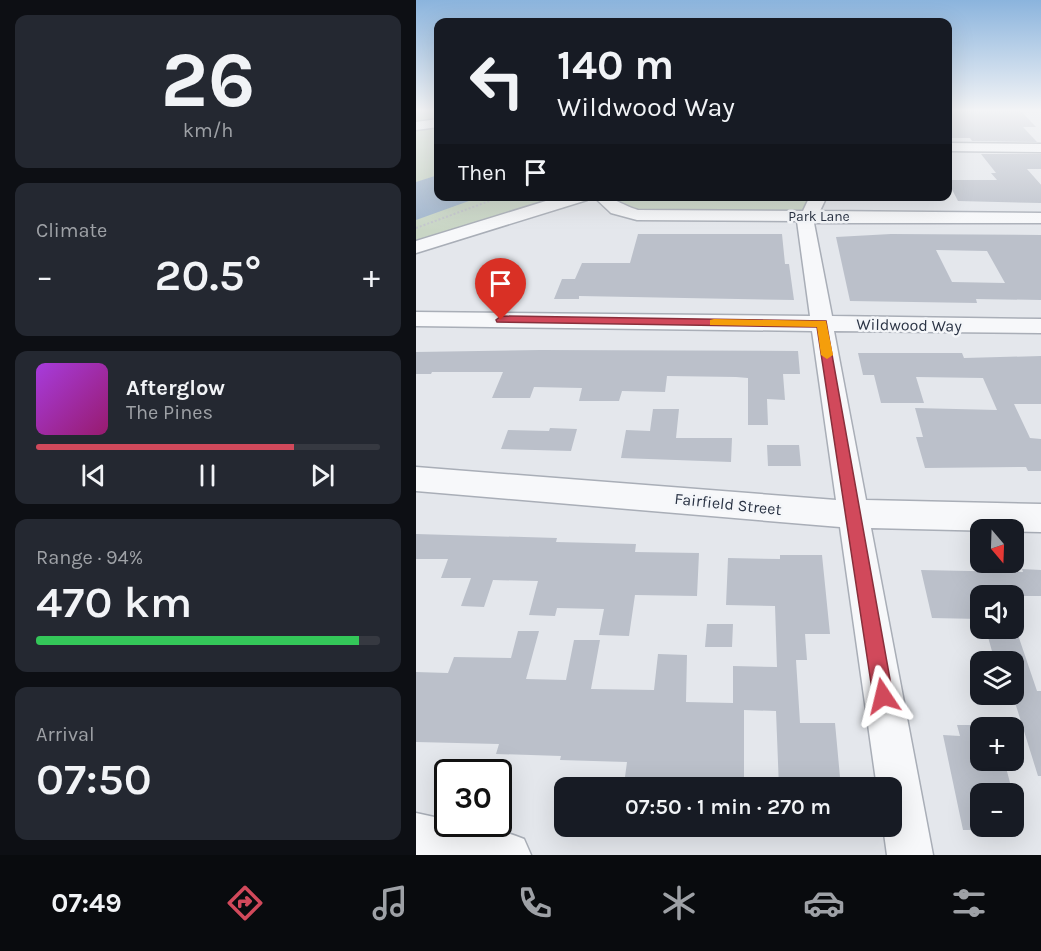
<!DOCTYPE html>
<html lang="en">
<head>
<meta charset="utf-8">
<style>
	body { margin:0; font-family:Karla,sans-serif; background:#242831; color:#f1f3f6; height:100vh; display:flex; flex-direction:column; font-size:22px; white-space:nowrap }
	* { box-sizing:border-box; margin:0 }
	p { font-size:20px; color:#9ea1a6 }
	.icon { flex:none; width:33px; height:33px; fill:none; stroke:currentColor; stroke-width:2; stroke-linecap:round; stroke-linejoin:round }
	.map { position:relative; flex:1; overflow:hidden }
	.side { display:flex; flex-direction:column; gap:15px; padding:15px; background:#0d0f14; width:416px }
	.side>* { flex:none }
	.top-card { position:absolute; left:18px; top:18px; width:518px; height:183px; border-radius:12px; box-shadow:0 6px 24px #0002; background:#171b24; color:#f1f3f6; overflow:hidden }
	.needle { width:39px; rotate:161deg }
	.fabs { position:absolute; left:554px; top:519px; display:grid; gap:12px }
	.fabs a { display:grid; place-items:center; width:54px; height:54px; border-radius:12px; background:#171b24; box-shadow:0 6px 24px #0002; font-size:30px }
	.speed { position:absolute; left:18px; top:759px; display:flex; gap:12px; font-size:30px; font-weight:700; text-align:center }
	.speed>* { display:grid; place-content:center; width:78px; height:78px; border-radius:50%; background:#171b24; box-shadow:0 6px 24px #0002; line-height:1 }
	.speed .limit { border:3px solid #111; border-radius:9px; background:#fff; color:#111 }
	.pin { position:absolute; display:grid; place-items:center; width:51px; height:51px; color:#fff; margin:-62px -26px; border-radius:50% 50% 50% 0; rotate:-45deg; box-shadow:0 0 6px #0007 }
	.pin .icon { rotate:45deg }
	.me { position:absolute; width:66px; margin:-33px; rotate:350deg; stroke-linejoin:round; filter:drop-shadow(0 0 4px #0008) }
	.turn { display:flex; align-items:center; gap:21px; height:126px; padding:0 24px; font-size:27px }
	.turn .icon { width:78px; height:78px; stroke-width:2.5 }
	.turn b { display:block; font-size:42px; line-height:51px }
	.then { display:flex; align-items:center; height:57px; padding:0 24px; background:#0003; gap:12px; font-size:22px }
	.big { font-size:45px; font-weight:600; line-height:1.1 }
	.side .card { flex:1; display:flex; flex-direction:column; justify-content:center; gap:9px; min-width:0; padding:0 21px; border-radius:12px; background:#242831 }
	.side .dial { align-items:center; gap:0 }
	.dial b { font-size:78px; line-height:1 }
	.song { display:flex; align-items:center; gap:18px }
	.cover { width:72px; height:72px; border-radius:9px; background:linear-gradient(135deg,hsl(280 70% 55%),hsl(320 70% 35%)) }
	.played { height:6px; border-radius:3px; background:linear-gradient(90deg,#d1495b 75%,#363941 75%) }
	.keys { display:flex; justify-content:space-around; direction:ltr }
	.heat { display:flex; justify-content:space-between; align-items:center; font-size:33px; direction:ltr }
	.charge { height:9px; border-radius:4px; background:linear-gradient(90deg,#34c759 94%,#363941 0) }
	.trip { position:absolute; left:138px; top:777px; width:348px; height:60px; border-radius:12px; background:#171b24; box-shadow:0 6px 24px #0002; font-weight:600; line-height:60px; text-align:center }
	.tabs { display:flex; height:96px; justify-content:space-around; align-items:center; background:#090b0e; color:#9ea1a6 }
	.tabs .icon { width:42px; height:42px }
	.tabs .selected { color:#d1495b }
	.tabs b { font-size:27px; color:#f1f3f6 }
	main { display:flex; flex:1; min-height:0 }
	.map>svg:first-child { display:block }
</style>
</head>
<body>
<main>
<section class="side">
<div class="card dial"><b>26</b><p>km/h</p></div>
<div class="card"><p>Climate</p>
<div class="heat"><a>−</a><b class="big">20.5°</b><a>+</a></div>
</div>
<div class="card">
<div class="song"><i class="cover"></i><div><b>Afterglow</b><p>The Pines</p></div></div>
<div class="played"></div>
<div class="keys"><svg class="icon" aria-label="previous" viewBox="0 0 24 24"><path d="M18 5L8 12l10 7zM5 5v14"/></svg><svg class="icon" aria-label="pause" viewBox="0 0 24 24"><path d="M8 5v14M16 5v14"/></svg><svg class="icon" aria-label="next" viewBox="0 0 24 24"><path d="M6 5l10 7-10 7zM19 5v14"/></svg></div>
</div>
<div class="card"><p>Range · 94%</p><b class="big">470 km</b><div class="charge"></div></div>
<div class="card"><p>Arrival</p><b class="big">07:50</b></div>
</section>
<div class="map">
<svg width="626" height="855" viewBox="0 0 626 855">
	<rect width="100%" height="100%" fill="#e4e7ec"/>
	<path fill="#c9d6c5" d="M0,110H22V196L147,197L0,242Z
		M194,197H398L387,210L380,213L229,212L213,210Z"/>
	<path fill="#9fb4cc" d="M22,175V196L64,197L0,220V182Z"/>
	<path fill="#bbc0ca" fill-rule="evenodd" d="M531,110H604L620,127H607L621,142L556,141L554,138H531Z
		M565,154H626V169H611L626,186V203L542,201L531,180H581L575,173H580Z
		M222,234H366L369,264H373L378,300L163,296V299H138L146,279H159L166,263H214Z
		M475,234L626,235V300L560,299L561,303L434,301L420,237ZM520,250L571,251L589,283L536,282Z
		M124,350L382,351L384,374H367L369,400L351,399L352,425H332V378L320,377L251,376L249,392L206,391L203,401H163L166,388L118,387L114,398H76L87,372H16L15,374H0V352Z
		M442,353H546L548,358L626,356V404H598L614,438L626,439V471H612L610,467L509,468L500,437H507L499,408L581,410L567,378L500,377L508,403H465L458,375H447Z
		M237,409H263L260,438H316L315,462L205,458L210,430L234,431Z
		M134,428L161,429L155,451L85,449L92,430L133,431Z
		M351,445H383L385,466H352Z
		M0,534L141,538L140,542L220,544L219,552L283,553L281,596L219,595L213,636L183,635L188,609L141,608L139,616L113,615L122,581L77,580L68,607L45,606L55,578H25L32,559H0Z
		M364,555H406L414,634H389L391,660H380L384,723H419L425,788H363L360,711L328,710V788L277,787L278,778L209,777L211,762L144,760L145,756L80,754L83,744L0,742V672L32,673L38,657L95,658L102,631H123L110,679L150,680L158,640H184L175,689L238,690L242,654L271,655L270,702L317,703V666L361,667L359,606L310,605L312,558L364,559Z
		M606,569L626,570V596H564V619L516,618L505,570L607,572Z
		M291,624H317L316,647H289Z
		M600,629L621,691H626V776H622L597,696V662H579L572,637L597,638V630Z
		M541,725H564V760H588L597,794H564V830H547L527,735L544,736Z"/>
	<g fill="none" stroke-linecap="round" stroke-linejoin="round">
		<defs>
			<path id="minor" d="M22,119V127L0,130V122Z
				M531,143L626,144V152L531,151Z
				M146,196H173L171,200L0,253V241Z
				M177,196C197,196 203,204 222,210L387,211L394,196H411L404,211L626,213V223H398L416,316L626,319V333L418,331L450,500L626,504V532L455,528L517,855H471L467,826H476V788H461L424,527L0,491V467L420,500L396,331L0,326V312L394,316L381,221L221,220L195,213Z
				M0,813L32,820V824C58,824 84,829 108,839L115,855H0Z"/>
		</defs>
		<use href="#minor" stroke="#a9aeb7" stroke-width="3"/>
		<path stroke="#c2c5cb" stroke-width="2" stroke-dasharray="2 2" stroke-linecap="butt" d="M85,199L95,196
			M0,228L87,196"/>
		<use href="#minor" fill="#f7f8fa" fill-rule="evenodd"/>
	</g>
	<linearGradient id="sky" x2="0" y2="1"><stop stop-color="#8bb4dd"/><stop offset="0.48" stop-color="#f3f4f6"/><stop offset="1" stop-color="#f3f4f6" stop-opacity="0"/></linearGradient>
	<rect width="626" height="230" fill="url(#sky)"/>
	<path fill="#d1495b" stroke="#882f3b" stroke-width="1.5" d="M85,316L410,321L477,696L474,703L467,706L460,703L457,696L401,327L81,322L80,320Z"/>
	<path fill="#f59e0b" d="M298,319L410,321L417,355L411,359L405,355L401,327L294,325V320Z"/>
	<g text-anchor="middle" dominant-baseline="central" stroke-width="5" stroke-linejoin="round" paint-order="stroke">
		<g font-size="14" fill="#2b3445" stroke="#f4f6f9">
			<text x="403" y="216">Park Lane</text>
		</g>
		<g font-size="16" fill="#2b3445" stroke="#f4f6f9">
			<text transform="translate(493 325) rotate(1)">Wildwood Way</text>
			<text transform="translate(312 504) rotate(6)">Fairfield Street</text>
		</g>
	</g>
</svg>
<div class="fabs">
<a><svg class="needle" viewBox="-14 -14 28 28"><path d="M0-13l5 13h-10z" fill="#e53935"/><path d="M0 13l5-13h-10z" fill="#9ea1a6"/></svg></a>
<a><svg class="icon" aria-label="sound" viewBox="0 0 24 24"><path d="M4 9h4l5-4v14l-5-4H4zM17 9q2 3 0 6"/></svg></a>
<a><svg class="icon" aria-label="layers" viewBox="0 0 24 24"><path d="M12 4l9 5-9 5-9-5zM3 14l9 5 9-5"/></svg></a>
<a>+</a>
<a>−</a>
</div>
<div class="speed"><div class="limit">30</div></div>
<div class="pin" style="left:85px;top:320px;background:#d93025"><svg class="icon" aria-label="arrive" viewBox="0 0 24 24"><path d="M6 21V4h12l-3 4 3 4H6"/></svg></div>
<svg class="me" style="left:467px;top:696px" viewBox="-20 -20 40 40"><path d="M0-17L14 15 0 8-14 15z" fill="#d1495b" stroke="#fff" stroke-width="4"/></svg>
<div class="trip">07:50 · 1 min · 270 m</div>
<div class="top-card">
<div class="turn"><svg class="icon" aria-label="left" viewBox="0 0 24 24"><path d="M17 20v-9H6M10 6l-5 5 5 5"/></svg><div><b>140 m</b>Wildwood Way</div></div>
<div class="then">Then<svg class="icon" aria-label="arrive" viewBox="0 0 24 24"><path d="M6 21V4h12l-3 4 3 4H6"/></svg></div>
</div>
</div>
</main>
<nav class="tabs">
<b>07:49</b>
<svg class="icon selected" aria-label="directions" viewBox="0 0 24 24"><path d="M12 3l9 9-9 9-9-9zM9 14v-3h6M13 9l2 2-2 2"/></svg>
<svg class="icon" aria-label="music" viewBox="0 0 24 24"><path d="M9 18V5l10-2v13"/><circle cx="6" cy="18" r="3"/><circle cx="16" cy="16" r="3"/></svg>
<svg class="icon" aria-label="phone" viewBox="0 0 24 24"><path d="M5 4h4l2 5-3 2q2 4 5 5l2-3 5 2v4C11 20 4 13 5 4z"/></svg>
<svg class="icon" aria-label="climate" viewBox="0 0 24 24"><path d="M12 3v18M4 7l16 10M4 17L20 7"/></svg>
<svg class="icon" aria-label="car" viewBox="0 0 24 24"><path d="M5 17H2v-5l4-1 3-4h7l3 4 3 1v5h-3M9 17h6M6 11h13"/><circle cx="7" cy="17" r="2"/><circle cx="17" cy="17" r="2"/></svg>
<svg class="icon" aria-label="filters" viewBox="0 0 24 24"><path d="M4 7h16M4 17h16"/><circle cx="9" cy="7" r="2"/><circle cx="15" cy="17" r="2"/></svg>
</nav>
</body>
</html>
